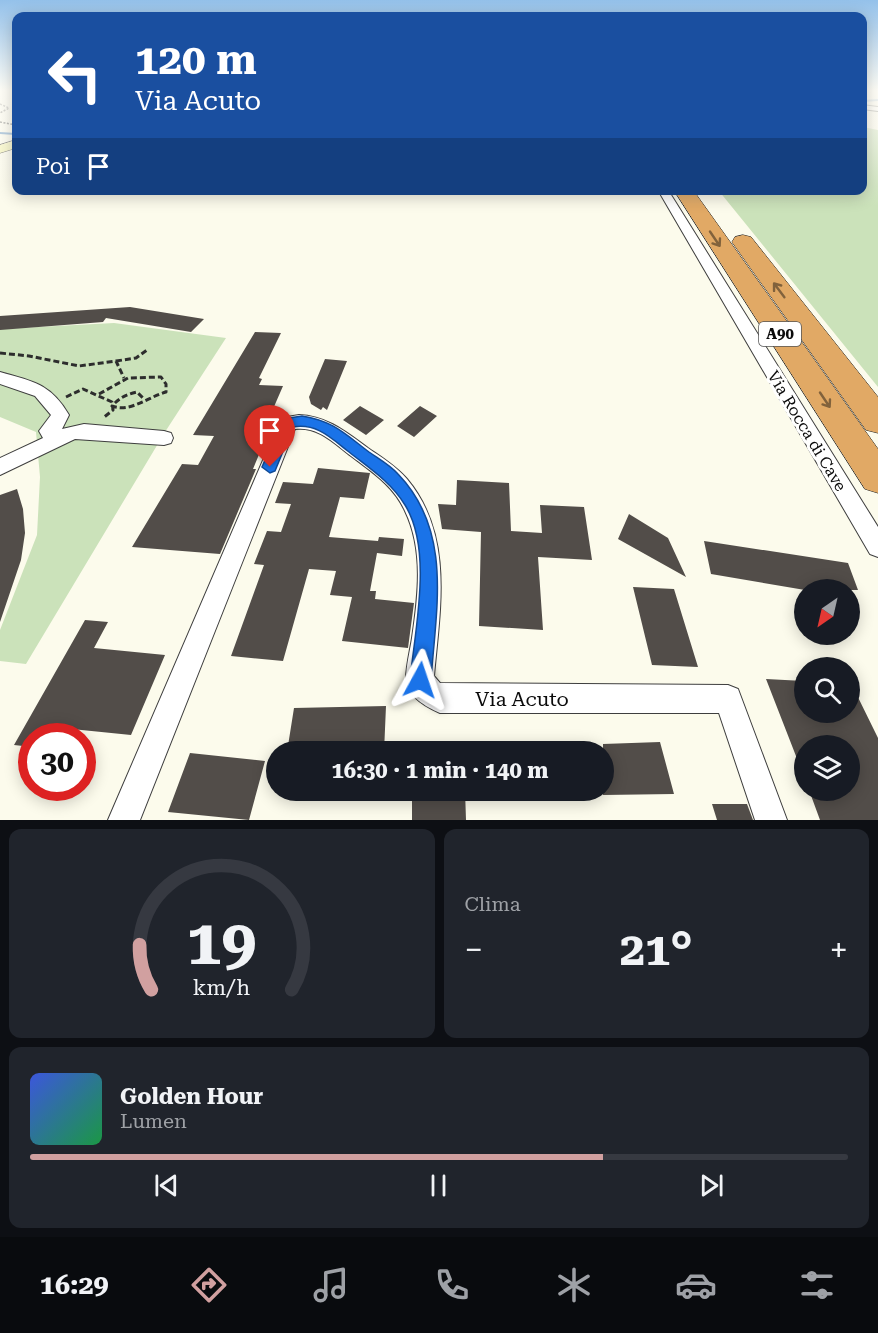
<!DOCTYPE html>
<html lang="it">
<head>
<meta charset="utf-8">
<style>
	body { margin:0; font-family:"Roboto Serif",serif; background:#20242c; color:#f1f3f6; height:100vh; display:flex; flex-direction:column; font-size:22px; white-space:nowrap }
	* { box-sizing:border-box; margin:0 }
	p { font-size:20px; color:#9ea1a6 }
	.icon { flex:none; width:33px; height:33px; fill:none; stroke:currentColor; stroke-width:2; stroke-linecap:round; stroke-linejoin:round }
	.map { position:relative; height:820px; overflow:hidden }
	.sheet { display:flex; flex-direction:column; gap:9px; padding:9px; background:#0d0f14; flex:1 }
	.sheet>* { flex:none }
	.top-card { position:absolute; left:12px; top:12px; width:855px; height:183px; border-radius:12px; box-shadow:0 3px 15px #0003; background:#1a4fa0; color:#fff; overflow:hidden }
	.needle { width:39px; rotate:214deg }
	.tools { position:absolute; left:794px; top:579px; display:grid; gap:12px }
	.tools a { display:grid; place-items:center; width:66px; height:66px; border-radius:50%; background:#171b24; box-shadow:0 3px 15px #0003; font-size:30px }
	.speed { position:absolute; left:18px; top:723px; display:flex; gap:12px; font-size:30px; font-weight:700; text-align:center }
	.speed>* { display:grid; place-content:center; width:78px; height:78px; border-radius:50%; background:#171b24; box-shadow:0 3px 15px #0003; line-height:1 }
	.speed .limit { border:9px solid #d22; background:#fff; color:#111 }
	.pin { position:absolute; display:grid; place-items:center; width:51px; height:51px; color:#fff; margin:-62px -26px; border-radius:50% 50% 50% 0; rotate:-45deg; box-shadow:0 0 6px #0007 }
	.pin .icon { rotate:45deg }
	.me { position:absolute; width:66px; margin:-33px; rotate:5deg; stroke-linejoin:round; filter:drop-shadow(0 0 4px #0008) }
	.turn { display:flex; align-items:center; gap:21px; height:126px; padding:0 24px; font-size:27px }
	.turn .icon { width:78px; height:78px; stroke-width:2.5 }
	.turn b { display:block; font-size:42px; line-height:51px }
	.then { display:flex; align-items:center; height:57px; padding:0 24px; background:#0003; gap:12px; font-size:22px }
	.big { font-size:45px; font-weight:700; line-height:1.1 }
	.sheet .tile { flex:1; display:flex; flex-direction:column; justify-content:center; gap:9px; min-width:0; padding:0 21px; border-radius:12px; background:#20242c }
	.sheet .dial { align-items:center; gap:0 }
	.dial svg { height:156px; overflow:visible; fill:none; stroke:#363941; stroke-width:7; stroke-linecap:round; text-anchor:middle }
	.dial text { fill:#f1f3f6; stroke:none }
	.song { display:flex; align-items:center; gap:18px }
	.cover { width:72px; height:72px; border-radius:9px; background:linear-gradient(135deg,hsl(230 70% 55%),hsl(140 70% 35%)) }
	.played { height:6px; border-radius:3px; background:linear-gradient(90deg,#d1a0a0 70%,#363941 70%) }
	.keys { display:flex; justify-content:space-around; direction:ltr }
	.heat { display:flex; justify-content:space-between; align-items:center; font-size:33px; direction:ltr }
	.sheet .tiles { flex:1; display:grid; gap:9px; grid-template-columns:1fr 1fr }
	.tile:last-child { grid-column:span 2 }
	.trip { position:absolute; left:266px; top:741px; width:348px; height:60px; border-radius:30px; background:#171b24; box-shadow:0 3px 15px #0003; font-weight:700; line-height:60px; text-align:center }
	.tabs { display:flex; height:96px; justify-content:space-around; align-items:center; background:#090b0e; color:#9ea1a6 }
	.tabs .icon { width:42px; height:42px }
	.tabs .current { color:#d1a0a0 }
	.tabs b { font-size:27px; color:#f1f3f6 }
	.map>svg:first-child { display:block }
</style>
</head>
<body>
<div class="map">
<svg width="878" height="820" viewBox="0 0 878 820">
	<rect width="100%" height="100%" fill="#fcfbec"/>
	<path fill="#cbe2ba" d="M863,127L878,130V387L719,191L862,190Z
		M114,323L226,338L165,432L26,664L0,661V630L37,535L40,477L36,432L0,417V329Z"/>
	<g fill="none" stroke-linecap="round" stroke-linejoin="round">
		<path stroke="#4782bb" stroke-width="2" d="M862,101L878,100
			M0,133L16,134"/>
	</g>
	<path fill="#524d49" d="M130,307L204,319L191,332L106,318L103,322L0,330V316Z
		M255,332L281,333L259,378L262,379L259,385L283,386L263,432L268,433L253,469H256L220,554L132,547L182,464L198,465L214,436L193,435Z
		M325,359L347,361L327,410L323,407L321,410L311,404L309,397Z
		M360,406L384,420L366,435L343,420Z
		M420,406L437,416L414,437L397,426Z
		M318,468L370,473L364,499L340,497L329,537L378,541L379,537L404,539L402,556L377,553L370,591H376L375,599L414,603L408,648L342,641L352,597L330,595L336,571L309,569L283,661L231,656L264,565L254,564L267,531L281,532L291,504L275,503L283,482L313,484Z
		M457,480L509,483L511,531L542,533L540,505L584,507L592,560L538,557L543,630L479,626L481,532L442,529L438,504L456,505Z
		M17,489L23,509L25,533L21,560L0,622V495Z
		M629,514L668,538L686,577L618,539Z
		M704,541L848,563L858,590H805L711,574Z
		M633,587L674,589L698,667L652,665Z
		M85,620L108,622L94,648L165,655L131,735L52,727L46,736H32V747L14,745Z
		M766,679L804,681V712H849V679L878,738V820H820L809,790H849V746H804L803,774Z
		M386,706L384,752H287L294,708Z
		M660,742L674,794L603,795V744Z
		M190,753L265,761L249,820L168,812Z
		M412,790H465L466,820H412Z
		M712,804H747L753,820H717Z"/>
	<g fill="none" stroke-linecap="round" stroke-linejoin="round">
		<defs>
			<path id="street" d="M862,105L878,107V111L862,109Z
				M658,190H668L878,527V557L870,554Z
				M0,372C33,381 51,384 69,415L62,429L84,424L164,431L171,433L173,438L171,443L164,445L75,439L0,475V458L43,438L39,431L51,415L35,396L0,384Z
				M299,415C327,416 346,432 368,448C381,457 396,466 407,479C454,535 440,609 434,676L440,683L728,685L738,689L787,820H755L719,713H440C426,707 407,696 406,679C406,666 410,651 412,638C418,597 424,550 405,511C394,486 372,472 351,456C334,443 318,426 295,429L140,820H108L279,423L281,418Z"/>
			<path id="secondary" d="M16,140V148L0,153V145Z"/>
			<path id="highway" d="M674,190H693L878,449V493L865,489Z
				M743,235L751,237L878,397V433L866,430L732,242L735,237Z"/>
		</defs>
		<use href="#street" stroke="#3e3e3e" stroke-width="2"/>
		<use href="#secondary" stroke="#2d2d2d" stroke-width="1"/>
		<use href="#highway" stroke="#1c1c1c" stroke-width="1"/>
		<path stroke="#2d2d2d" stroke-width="1.5" stroke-dasharray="2 1.5" stroke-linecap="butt" d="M0,104L9,108L0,113
			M0,122L16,125"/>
		<path stroke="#2d2d2d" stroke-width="3" stroke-dasharray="6 3" stroke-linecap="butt" d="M0,353L29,356L79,366L116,361L124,378
			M116,361L136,358L147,350
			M99,394L128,378L161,377L166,384V392C148,397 130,413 112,406C119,398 127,394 137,392L144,399
			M66,397L83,389L112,402L113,410L103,418"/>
		<use href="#street" fill="#fff" fill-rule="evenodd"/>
		<use href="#secondary" fill="#f4f3af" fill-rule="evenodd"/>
		<use href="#highway" fill="#e1a965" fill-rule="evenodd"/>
	</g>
	<defs><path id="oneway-shaft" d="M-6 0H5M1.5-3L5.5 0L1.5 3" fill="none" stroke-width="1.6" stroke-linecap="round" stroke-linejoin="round" transform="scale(1.5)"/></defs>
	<g stroke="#81623c">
		<use href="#oneway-shaft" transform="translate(715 239) rotate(56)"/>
		<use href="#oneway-shaft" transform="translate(779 290) rotate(-127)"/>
		<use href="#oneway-shaft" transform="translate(825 400) rotate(56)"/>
	</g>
	<linearGradient id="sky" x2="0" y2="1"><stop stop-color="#94c1ea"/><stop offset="0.44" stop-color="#fefdf6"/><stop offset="1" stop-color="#fefdf6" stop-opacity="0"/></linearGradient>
	<rect width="878" height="206" fill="url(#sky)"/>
	<path fill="#1a73e8" stroke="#114b97" stroke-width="1.5" d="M302,416C333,421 344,433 369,452C379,459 390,465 398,474C453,531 436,608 431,680L428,687L420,690L413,687L410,680C415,629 433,550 405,505C391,482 369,468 349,452C331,438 317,423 293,427L275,471L270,473L262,467L283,419Z"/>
	<g text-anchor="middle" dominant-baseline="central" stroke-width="6" stroke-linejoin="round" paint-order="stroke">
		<rect fill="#fff" stroke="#545454" stroke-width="1.5" x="759" y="322" width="42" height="24" rx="4.5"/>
		<g font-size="15" font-weight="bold" fill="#0b0b0b">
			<text x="780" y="334">A90</text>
		</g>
		<g font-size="16" fill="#0b0b0b" stroke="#fff">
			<text transform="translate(807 431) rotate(59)">Via Rocca di Cave</text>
		</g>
		<g font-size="20" fill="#0b0b0b" stroke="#fff">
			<text x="522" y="699">Via Acuto</text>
		</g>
	</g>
</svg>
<div class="tools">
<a><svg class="needle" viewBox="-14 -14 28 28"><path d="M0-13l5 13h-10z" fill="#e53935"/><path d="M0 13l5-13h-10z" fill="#9ea1a6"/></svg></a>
<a><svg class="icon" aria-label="search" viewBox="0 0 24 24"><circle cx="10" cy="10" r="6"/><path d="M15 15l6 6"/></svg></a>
<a><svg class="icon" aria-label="layers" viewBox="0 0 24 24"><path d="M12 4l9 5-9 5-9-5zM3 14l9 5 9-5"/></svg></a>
</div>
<div class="speed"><div class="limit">30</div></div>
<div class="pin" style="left:270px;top:467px;background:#d93025"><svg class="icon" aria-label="arrive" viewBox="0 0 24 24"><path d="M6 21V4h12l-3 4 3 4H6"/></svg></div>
<svg class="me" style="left:420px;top:680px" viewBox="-20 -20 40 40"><path d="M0-17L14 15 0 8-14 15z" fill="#1a73e8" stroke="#fff" stroke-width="4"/></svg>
<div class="trip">16:30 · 1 min · 140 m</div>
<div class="top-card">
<div class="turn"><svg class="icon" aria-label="left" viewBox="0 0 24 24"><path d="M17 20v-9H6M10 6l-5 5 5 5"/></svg><div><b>120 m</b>Via Acuto</div></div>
<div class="then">Poi<svg class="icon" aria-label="arrive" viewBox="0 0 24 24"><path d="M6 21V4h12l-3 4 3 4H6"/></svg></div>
</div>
</div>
<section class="sheet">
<div class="tiles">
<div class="tile dial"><svg viewBox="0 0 100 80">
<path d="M14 69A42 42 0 1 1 86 69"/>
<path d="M14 69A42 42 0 0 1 8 46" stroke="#d1a0a0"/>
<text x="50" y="56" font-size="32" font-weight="700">19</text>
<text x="50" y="72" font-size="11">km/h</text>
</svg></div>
<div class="tile"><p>Clima</p>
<div class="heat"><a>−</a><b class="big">21°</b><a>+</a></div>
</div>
<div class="tile">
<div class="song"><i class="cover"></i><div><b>Golden Hour</b><p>Lumen</p></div></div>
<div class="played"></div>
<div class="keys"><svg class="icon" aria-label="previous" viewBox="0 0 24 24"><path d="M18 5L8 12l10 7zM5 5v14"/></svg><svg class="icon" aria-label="pause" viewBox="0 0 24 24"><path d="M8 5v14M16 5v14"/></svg><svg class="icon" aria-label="next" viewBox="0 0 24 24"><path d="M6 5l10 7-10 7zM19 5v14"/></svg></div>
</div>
</div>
</section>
<nav class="tabs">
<b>16:29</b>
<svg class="icon current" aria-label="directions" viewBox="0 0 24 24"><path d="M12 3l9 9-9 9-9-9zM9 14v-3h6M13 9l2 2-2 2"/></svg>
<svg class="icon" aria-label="music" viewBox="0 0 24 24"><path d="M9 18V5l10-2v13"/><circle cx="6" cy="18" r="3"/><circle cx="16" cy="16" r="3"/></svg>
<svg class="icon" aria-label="phone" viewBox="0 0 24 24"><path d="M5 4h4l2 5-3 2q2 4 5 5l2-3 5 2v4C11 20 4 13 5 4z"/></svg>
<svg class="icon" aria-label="climate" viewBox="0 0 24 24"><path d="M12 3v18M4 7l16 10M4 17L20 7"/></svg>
<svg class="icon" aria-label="car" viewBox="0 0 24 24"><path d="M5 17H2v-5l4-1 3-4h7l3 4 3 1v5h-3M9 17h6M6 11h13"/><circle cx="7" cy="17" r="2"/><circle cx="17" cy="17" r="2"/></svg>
<svg class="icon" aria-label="filters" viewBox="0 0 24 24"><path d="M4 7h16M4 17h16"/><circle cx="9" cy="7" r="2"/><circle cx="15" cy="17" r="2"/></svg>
</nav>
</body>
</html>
